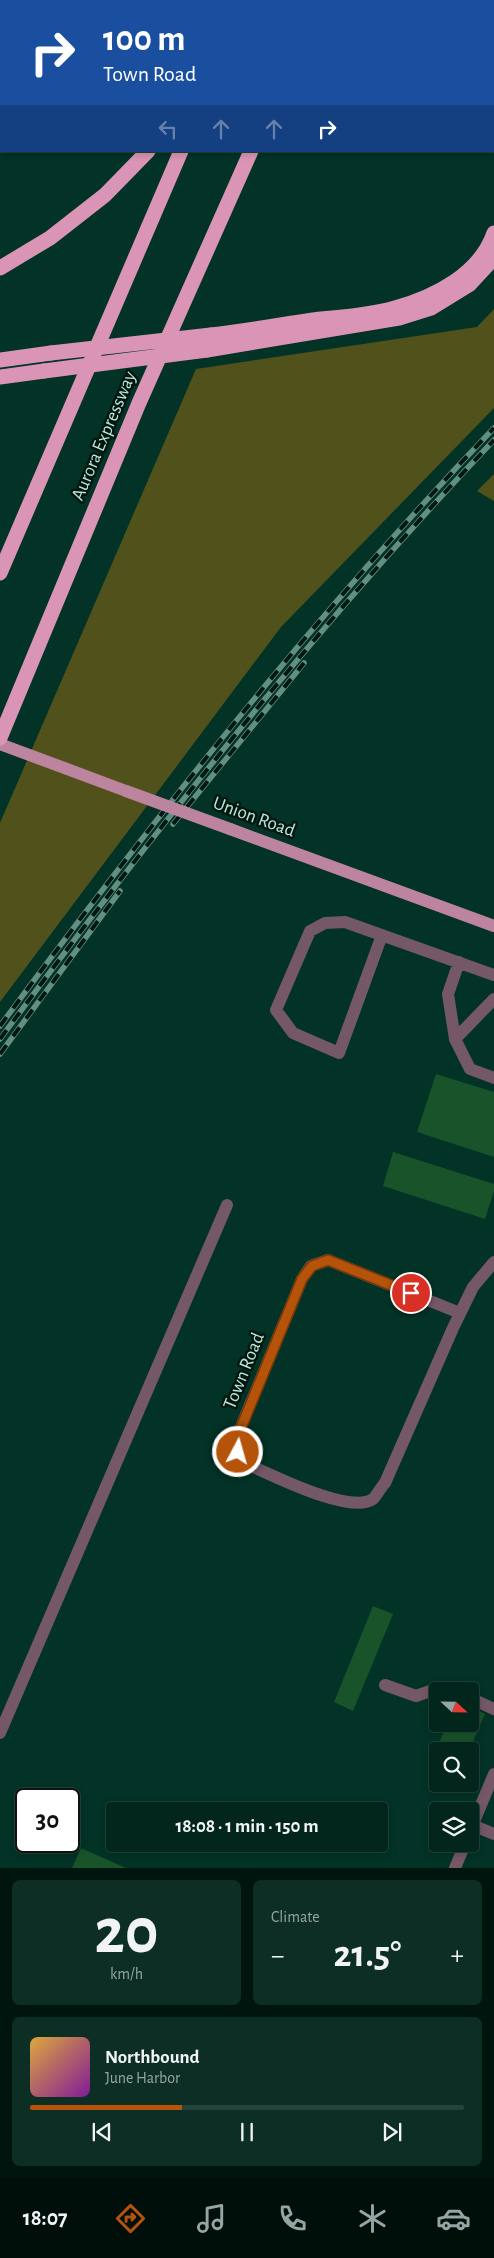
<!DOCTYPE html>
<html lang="en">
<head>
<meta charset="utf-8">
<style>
	body { margin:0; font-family:"Alegreya Sans",sans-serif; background:#0c2e25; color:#f1f3f6; height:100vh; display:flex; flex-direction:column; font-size:19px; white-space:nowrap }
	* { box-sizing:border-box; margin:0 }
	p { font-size:16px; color:#96a5a3 }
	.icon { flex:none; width:28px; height:28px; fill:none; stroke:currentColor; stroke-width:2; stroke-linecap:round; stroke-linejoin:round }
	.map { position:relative; height:1868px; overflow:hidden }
	.details { display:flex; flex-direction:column; gap:12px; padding:12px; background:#01150f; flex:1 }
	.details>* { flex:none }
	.hud { position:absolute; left:0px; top:0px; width:495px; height:152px; box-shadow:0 2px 8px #0003,0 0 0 1px #23433b; background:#1a4fa0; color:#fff; overflow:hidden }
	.needle { width:32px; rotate:112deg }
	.controls { position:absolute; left:429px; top:1682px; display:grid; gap:10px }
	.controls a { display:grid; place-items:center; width:50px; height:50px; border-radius:5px; background:#02261c; box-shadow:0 2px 8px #0003,0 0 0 1px #23433b; font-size:25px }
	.speed { position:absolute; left:15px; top:1788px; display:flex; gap:10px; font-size:25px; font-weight:700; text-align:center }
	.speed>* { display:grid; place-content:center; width:65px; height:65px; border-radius:50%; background:#02261c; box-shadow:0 2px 8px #0003,0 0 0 1px #23433b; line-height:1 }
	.speed .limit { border:2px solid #111; border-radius:8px; background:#fff; color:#111 }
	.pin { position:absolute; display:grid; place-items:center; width:42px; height:42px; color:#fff; margin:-21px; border:2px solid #fff; border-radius:50%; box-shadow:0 1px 5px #0007 }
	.me { position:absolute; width:55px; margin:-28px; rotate:6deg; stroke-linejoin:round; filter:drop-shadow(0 0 4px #0008) }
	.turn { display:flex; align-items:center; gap:18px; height:105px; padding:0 20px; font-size:22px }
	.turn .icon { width:65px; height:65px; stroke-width:2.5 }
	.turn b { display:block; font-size:35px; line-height:42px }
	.lanes { display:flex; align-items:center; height:48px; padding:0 20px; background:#0003; justify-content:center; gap:25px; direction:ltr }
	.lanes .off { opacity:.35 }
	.big { font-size:38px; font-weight:600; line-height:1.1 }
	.details .card { flex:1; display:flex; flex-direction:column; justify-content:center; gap:8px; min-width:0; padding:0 18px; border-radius:8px; background:#0c2e25 }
	.details .dial { align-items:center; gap:0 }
	.dial b { font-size:65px; line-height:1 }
	.song { display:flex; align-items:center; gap:15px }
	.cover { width:60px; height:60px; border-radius:8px; background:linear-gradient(135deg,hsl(40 70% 55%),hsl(290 70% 35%)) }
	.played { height:5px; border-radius:2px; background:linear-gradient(90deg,#b45309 35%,#23433b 35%) }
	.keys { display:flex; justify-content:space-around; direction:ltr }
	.heat { display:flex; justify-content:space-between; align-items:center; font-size:28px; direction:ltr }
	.details .tiles { flex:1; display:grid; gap:12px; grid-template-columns:1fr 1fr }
	.card:last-child { grid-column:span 2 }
	.trip { position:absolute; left:106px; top:1802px; width:282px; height:50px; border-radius:5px; background:#02261c; box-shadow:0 2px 8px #0003,0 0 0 1px #23433b; font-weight:600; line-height:50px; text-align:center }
	.tabs { display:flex; height:80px; justify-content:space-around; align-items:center; background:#010f0b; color:#96a5a3 }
	.tabs .icon { width:35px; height:35px }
	.tabs .on { color:#b45309 }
	.tabs b { font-size:22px; color:#f1f3f6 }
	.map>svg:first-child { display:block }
</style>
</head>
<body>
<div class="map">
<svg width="494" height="1868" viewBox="0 0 494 1868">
	<rect width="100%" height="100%" fill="#023326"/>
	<path fill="#51521b" d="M494,309V408L281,627L0,1002V823L196,369L477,327Z
		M494,474V501L477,491Z"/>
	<path fill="#185329" d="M436,1074L494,1092V1157L417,1132Z
		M393,1152L494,1184V1191L485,1219L383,1186Z
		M373,1606L393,1614L353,1711L334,1702Z
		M470,1707L485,1714L469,1751H453L438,1745L447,1724H470Z
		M81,1848L126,1868H72Z"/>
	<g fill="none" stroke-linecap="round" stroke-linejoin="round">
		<path stroke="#745865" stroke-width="12" d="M382,935L339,1053L293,1033L276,1010L310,931L325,923L345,922L494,975
			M494,999L455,1039L470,1069L494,1078
			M455,1039L448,994L459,962
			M460,1313L328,1260L311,1266L302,1279L236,1439L238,1452L247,1464C272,1475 350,1515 373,1499C377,1495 381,1487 385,1483L453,1328L473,1287L494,1262
			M385,1685L416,1696L433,1690L453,1691
			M470,1698L494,1709
			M0,1733L227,1205
			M472,1825L494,1834
			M470,1831L494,1774
			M455,1868L465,1844"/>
		<path stroke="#bd849f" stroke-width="12" d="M0,744L126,791
			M230,829L494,926"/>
		<path stroke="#da95b6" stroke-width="15" d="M480,0V1
			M243,1L244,0
			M311,1L312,0
			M494,62V64
			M494,141V142
			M0,268L50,238L105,195L148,151
			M211,335C245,331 279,325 313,320C339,317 369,316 395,308C435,297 480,274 494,233
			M207,350L399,318L431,308L470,284L494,258
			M0,360L51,353
			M0,377L44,371
			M0,573L181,151
			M0,738L139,403L251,151"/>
		<defs>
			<path id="rail" d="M173,824L304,663
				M0,1026C154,818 315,615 494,428
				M0,1039C154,831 315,628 494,440
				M0,1054L120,891"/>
		</defs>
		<use href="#rail" stroke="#638f80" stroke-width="5.5"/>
		<use href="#rail" stroke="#001811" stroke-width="4" stroke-dasharray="11" stroke-linecap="butt"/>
		<path stroke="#bd849f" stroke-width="12" d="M126,791L230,829"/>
		<path stroke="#da95b6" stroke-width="15" d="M51,353L211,335
			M44,371L207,350"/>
	</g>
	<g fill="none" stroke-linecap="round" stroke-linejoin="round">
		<defs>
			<path id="route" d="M238,1452L236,1440L302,1279L312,1266L328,1260L411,1293"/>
		</defs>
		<use href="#route" stroke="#753606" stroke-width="12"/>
		<use href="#route" stroke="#b45309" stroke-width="9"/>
	</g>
	<g text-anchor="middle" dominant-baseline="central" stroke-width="5" stroke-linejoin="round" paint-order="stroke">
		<g font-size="19" fill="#bee6d6" stroke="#001811">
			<text transform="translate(104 436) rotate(-67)">Aurora Expressway</text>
			<text transform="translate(254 817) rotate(20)">Union Road</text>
			<text transform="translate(244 1371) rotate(-68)">Town Road</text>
		</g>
	</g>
</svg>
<div class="controls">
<a><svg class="needle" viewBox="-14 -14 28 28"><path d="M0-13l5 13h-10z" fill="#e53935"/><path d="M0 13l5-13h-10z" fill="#96a5a3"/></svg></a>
<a><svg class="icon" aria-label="search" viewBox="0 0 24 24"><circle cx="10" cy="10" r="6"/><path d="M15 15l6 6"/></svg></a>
<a><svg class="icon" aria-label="layers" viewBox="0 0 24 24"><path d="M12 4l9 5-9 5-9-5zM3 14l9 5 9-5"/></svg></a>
</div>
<div class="speed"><div class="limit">30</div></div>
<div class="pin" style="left:411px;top:1293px;background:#d93025"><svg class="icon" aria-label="arrive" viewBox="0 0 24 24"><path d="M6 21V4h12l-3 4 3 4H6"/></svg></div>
<svg class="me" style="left:238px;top:1452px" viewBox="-20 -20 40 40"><circle r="17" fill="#b45309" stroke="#fff" stroke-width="3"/><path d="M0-11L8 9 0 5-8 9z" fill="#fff"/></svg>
<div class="trip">18:08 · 1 min · 150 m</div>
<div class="hud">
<div class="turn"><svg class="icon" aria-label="right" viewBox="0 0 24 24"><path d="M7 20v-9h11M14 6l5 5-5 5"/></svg><div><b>100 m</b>Town Road</div></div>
<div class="lanes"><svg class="icon off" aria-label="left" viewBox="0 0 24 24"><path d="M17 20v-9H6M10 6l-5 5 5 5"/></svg><svg class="icon off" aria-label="ahead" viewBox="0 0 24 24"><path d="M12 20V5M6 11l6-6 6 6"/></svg><svg class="icon off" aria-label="ahead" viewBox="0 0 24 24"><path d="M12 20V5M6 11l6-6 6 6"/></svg><svg class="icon" aria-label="right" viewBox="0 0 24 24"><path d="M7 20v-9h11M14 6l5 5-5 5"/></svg></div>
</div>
</div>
<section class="details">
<div class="tiles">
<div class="card dial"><b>20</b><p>km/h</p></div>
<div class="card"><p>Climate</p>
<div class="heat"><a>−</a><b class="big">21.5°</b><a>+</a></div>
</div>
<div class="card">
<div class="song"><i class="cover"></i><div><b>Northbound</b><p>June Harbor</p></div></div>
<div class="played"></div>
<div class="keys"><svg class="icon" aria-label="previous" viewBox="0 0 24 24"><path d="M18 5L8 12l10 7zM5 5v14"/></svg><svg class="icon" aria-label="pause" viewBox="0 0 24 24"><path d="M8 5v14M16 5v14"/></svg><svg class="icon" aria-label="next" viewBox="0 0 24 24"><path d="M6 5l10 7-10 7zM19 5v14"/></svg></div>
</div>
</div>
</section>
<nav class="tabs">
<b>18:07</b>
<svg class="icon on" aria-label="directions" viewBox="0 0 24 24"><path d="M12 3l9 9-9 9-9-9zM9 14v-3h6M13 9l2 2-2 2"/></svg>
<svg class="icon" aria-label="music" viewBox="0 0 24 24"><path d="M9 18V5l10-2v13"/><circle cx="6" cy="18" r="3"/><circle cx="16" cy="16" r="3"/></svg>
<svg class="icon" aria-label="phone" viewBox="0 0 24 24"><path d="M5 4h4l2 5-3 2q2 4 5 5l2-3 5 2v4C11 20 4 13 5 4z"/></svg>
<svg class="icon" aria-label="climate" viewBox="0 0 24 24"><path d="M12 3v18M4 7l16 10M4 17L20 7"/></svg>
<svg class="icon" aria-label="car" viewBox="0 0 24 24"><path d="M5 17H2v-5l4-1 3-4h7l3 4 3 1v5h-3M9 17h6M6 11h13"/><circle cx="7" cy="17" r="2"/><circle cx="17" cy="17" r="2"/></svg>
</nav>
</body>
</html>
